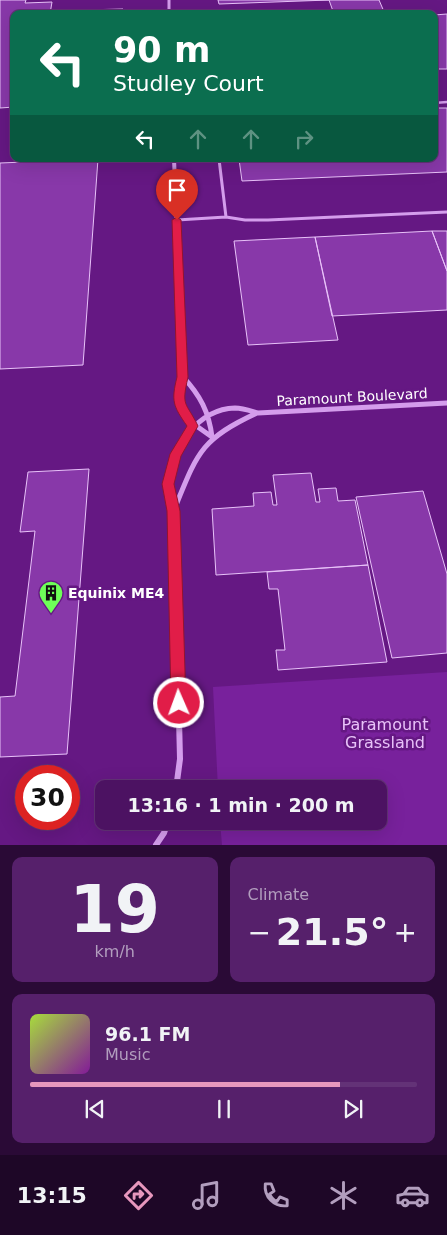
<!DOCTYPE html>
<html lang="en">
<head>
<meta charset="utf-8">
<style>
	body { margin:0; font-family:"DejaVu Sans",sans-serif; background:#56206b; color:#f1f3f6; height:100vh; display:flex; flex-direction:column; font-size:19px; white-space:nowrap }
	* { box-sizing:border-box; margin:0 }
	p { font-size:16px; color:#b29ebe }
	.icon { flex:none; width:28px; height:28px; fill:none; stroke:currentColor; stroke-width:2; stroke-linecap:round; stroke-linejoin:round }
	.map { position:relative; height:845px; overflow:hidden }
	.drawer { display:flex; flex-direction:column; gap:12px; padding:12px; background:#2a0a36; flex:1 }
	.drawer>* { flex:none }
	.hud { position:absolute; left:10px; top:10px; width:428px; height:152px; border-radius:10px; box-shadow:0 5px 20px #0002,0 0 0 1px #633277; background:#0b6e4f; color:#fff; overflow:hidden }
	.speed { position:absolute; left:15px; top:765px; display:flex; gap:10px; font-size:25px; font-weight:700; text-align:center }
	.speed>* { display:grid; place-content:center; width:65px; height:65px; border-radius:50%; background:#4c1262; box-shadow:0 5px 20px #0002,0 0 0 1px #633277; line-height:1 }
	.speed .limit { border:8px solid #d22; background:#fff; color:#111 }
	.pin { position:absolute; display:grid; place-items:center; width:42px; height:42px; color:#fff; margin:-51px -21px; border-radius:50% 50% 50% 0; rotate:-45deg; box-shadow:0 0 5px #0007 }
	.pin .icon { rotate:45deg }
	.me { position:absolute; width:55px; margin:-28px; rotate:358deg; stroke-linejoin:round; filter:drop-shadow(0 0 4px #0008) }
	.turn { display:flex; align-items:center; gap:18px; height:105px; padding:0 20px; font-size:22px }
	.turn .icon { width:65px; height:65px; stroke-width:2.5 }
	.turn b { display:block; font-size:35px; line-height:42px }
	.lanes { display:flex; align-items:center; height:48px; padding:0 20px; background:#0003; justify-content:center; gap:25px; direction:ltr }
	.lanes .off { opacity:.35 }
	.big { font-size:38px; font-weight:700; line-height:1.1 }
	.drawer .card { flex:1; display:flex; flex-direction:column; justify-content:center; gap:8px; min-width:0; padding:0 18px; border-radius:10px; background:#56206b }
	.drawer .dial { align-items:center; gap:0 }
	.dial b { font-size:65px; line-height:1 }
	.song { display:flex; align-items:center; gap:15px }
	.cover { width:60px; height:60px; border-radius:8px; background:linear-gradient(135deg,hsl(80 70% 55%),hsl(290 70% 35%)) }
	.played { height:5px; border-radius:2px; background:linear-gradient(90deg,#e797bd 80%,#633277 80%) }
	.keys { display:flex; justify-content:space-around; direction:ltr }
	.heat { display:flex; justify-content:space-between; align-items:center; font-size:28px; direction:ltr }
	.drawer .tiles { flex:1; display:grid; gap:12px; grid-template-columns:1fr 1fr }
	.card:last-child { grid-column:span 2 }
	.trip { position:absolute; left:95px; top:780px; width:292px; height:50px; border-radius:10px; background:#4c1262; box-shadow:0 5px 20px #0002,0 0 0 1px #633277; font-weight:700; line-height:50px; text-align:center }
	.dock { display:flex; height:80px; justify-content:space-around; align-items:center; background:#1e0727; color:#b29ebe }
	.dock .icon { width:35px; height:35px }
	.dock .current { color:#e797bd }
	.dock b { font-size:22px; color:#f1f3f6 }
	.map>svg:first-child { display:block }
</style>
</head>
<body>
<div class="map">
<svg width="447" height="845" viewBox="0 0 447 845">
	<rect width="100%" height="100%" fill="#651883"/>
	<path fill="#78219c" d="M447,672V845H222L220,821H379V789H218L213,687Z"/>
	<path fill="#8838a9" stroke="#e8c2f9" d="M0,0H26L25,3L52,2L50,14H14V107L0,108Z
		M218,0H379L385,14H334L329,0L219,4Z
		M123,9V14H82L83,10Z
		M447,14V69H434V15Z
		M434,108H447V172L242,181L239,159H434Z
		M98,159L83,365L0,369V163Z
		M432,231H447V271Z
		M432,231L447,271V310L332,316L315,237Z
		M315,237L338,340L248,345L234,241Z
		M89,469L67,754L0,757V697L15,696L35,531L20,532L28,472Z
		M311,473L316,502H320L318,489L336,488L338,501L355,500L368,565L216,575L212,509L254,506L253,493L271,492L273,505H277L273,475Z
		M423,491L447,574V653L392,658L356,497Z
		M368,565L387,662L278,670L276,650H285L278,589H269L267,572Z"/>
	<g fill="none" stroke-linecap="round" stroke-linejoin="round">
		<path stroke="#d49dec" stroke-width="2.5" d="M434,103L447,102"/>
		<path stroke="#d49dec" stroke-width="3" d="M226,217L245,220H268L447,212
			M177,220L226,217L219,159"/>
		<path stroke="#d49dec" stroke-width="3" d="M169,0V14"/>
		<path stroke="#d49dec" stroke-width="4" d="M174,159L181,326"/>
		<path stroke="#d49dec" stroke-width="5" d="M181,325L183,377L180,398L181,406L188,420L212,437
			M183,377C200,395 209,412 212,437
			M174,510C197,454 200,439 257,413
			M175,555C175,541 175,527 174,513C173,502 168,493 168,482C171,448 198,409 235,408C243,408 251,411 258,413L447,403"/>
		<path stroke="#d49dec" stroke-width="6" d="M175,554L180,759L176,789
			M156,845L164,833L168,821"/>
	</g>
	<path fill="#e11d48" stroke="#92132f" d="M177,217L181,220L188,377C181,408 186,401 198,426L181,456L174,484L180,511L186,703L184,708L179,710L173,708L171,703L167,511L162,484L170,454L187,426C173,406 171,401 177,377L172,220Z"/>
	<defs>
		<symbol id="building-pin" viewBox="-11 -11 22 30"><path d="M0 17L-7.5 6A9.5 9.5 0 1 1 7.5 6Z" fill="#6eff58" stroke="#651883"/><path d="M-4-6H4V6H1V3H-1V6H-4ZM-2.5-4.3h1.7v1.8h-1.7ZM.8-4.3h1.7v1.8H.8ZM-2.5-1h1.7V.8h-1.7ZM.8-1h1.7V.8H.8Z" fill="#111"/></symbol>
	</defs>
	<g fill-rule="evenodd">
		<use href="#building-pin" x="37" y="579" width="28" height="38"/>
	</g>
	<g text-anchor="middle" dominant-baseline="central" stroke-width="5" stroke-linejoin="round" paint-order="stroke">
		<g font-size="14" fill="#fff" stroke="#651883">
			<text transform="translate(352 397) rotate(-3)">Paramount Boulevard</text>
		</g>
		<g font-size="14" font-weight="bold" fill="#fff" stroke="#651883" text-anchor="start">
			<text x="68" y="593">Equinix ME4</text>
		</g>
		<g font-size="16" fill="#e8c2f9" stroke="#651883">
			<text x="385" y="724">Paramount<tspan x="385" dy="18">Grassland</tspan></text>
		</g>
	</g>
</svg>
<div class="speed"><div class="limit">30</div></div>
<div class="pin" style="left:177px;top:220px;background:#d93025"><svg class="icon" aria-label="arrive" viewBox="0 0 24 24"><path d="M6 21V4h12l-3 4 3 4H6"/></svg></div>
<svg class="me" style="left:179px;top:703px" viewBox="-20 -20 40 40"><circle r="17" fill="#e11d48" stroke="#fff" stroke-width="3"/><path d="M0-11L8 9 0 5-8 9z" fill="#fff"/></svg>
<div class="trip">13:16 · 1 min · 200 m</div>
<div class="hud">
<div class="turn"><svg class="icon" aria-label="left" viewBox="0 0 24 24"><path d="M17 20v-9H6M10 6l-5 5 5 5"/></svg><div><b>90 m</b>Studley Court</div></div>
<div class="lanes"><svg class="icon" aria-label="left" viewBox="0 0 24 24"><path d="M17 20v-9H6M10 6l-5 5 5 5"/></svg><svg class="icon off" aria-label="ahead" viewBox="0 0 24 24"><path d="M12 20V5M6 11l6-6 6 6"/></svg><svg class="icon off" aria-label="ahead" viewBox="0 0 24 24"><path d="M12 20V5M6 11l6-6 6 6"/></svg><svg class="icon off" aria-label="right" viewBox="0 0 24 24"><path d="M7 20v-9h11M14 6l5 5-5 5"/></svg></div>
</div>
</div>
<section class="drawer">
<div class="tiles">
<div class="card dial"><b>19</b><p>km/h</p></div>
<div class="card"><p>Climate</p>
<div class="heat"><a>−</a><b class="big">21.5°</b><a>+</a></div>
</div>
<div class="card">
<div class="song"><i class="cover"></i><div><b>96.1 FM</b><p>Music</p></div></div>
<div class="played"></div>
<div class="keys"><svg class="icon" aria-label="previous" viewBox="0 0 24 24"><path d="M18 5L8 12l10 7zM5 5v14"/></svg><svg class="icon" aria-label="pause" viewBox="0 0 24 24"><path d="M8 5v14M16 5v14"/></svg><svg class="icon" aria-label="next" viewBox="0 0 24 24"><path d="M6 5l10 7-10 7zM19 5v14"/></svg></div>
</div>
</div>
</section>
<nav class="dock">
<b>13:15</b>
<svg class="icon current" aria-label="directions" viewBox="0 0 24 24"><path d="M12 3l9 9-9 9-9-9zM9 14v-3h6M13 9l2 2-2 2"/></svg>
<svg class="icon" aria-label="music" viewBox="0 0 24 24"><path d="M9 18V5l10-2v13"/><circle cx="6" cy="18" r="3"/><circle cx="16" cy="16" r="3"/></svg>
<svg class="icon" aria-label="phone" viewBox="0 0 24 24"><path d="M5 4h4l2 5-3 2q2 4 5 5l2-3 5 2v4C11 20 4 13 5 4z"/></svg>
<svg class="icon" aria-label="climate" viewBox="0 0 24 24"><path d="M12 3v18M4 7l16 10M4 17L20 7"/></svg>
<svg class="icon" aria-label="car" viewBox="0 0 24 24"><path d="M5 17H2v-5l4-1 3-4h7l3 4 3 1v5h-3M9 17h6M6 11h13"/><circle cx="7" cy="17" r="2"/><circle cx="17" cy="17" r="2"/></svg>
</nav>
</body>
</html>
